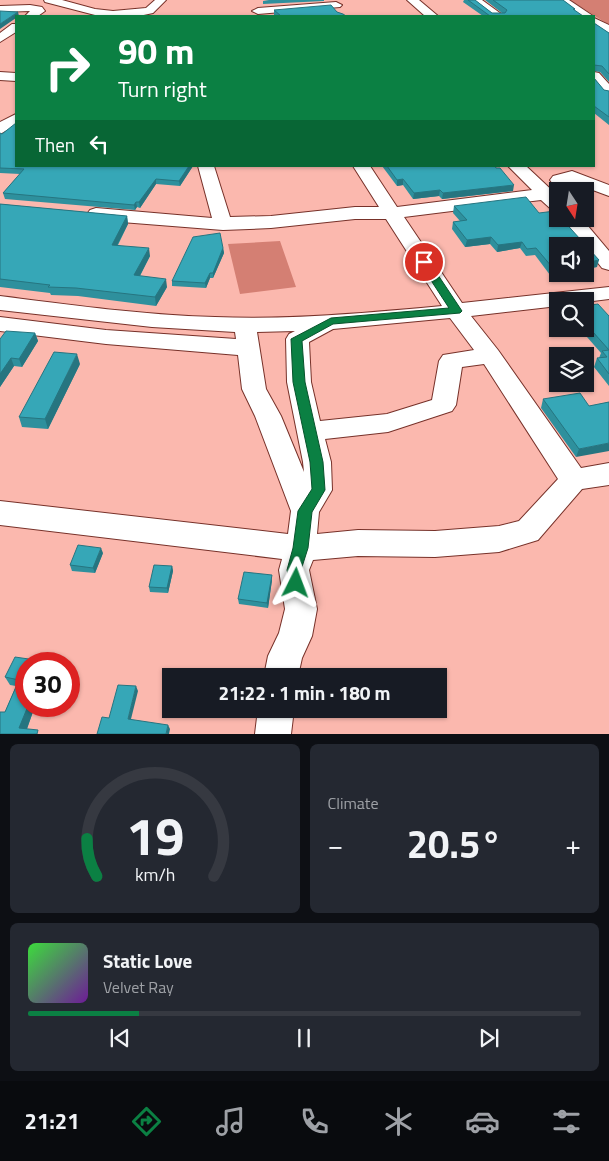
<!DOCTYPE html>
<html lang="en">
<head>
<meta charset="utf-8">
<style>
	body { margin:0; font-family:"Titillium Web",sans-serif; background:#242831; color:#f1f3f6; height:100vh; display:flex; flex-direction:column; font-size:19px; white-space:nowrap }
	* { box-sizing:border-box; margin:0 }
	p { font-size:16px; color:#9ea1a6 }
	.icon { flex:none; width:28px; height:28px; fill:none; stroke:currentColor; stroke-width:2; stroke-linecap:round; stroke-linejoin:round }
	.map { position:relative; height:734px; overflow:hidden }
	.drawer { display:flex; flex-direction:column; gap:10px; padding:10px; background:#0d0f14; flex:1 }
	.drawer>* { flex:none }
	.hud { position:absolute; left:15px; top:15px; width:580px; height:152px; border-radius:0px; box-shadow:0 1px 4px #0004; background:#0b8043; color:#fff; overflow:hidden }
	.needle { width:32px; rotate:168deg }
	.tools { position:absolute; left:549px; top:182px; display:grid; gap:10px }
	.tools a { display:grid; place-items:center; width:45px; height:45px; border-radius:0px; background:#171b24; box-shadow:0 1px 4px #0004; font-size:25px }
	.speed { position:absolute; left:15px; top:652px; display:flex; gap:10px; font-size:25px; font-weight:700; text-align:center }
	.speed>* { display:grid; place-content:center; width:65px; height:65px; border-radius:50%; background:#171b24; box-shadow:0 1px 4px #0004; line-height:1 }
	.speed .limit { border:8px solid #d22; background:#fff; color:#111 }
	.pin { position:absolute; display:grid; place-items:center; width:42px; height:42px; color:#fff; margin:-21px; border:2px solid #fff; border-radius:50%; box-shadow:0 1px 5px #0007 }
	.me { position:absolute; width:55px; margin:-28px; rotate:3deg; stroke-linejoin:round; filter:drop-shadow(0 0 4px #0008) }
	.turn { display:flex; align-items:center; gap:18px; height:105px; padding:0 20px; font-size:22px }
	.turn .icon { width:65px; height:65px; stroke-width:2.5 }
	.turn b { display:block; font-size:35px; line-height:42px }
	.then { display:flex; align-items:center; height:48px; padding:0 20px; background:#0003; gap:10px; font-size:19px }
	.big { font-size:38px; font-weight:700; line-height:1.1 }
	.drawer .tile { flex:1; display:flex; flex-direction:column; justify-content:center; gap:8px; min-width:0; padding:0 18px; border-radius:8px; background:#242831 }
	.drawer .dial { align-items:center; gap:0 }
	.dial svg { height:130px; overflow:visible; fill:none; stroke:#363941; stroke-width:7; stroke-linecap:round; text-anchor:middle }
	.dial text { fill:#f1f3f6; stroke:none }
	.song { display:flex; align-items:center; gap:15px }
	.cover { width:60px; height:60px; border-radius:8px; background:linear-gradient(135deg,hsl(120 70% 55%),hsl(280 70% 35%)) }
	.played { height:5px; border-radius:2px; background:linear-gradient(90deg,#0b8043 20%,#363941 20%) }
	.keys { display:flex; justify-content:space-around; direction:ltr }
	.heat { display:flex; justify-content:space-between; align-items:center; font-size:28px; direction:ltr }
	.drawer .tiles { flex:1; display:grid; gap:10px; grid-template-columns:1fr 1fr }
	.tile:last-child { grid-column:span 2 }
	.trip { position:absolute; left:162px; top:668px; width:285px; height:50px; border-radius:0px; background:#171b24; box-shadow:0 1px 4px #0004; font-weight:700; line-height:50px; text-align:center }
	.tab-bar { display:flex; height:80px; justify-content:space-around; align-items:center; background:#090b0e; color:#9ea1a6 }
	.tab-bar .icon { width:35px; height:35px }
	.tab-bar .on { color:#0b8043 }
	.tab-bar b { font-size:22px; color:#f1f3f6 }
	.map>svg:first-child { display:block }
</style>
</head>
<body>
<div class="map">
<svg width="609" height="734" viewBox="0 0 609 734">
	<rect width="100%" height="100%" fill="#fbb8ae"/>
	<path fill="#d47f73" d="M570,0H609V25Z
		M280,241L296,287L240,294L228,244Z"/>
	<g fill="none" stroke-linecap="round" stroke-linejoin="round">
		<defs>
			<path id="minor" d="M44,0H62L95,9L113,11L146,8L155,0H166L153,13L139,16L95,15L45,2Z
				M407,0H419L438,16H425Z
				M470,0H482L504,16H491Z
				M556,0H569L593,16H579Z
				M336,2L342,5L340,7L258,14L252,11L258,8Z
				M30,5L42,7L45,11L38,16H25L30,11L0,12V6Z
				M594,18L609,25V34L594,26Z
				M12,24H16V32L0,42V33Z
				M0,72L16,73V81L0,80Z
				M594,72L599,73L609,84V96L604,95L594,84Z
				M16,114V125L0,134V122Z
				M198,166H214L230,217L271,216L355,207H379L353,166H370L397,207L532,190L508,166H526L558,196V211L552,210L541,200L404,217L462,303L609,287V299L585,302L558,301V306L471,316L498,350L581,468L609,463V485L582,489L538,540L499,552L435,557L358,556L313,560L309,570L317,609L312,636L302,658L298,676H264L268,656L279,633L285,609L279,570L282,559L0,525V501L288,534L291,511L255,416L242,389L238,355L106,344L0,331V317L106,330L236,339L235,332L152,327L0,310V296C71,305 143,315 215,317C290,320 366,313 442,306L386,219H355L271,228L223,230L96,220L90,218L87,214L90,210L96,208L212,218ZM450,318L474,350L443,355L439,361L432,400L387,414L320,421L311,382L309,342L333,329ZM295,331L289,334L286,339L287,382L303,462L304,472L281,416L266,389L257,332ZM484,364L558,479L519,521L499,526L435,531L358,530L317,534L319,512L332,490L331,462L325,439L388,432L452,411L456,405L462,367Z
				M572,171L609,185V196L571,182H569L576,191H558L550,180L553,176Z
				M563,219H582L609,251V270L602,268Z
				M258,709H294L291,734H255Z"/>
		</defs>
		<use href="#minor" stroke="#773129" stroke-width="2"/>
		<use href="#minor" fill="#fff" fill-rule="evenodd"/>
	</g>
	<path fill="#2e909d" d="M269,0H324V1L263,4V1Z
		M464,0H475L492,13H502L485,0H563L575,9V11L583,16H483L463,2Z
		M274,10L337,12L346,16H276L274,15Z
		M594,23L609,33V82L600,72L594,71Z
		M594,78L604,90L609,91V125L594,113Z
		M0,133L16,166H193L180,186L156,184L140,208L137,207L135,210L5,199L3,193L20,174L0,173Z
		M382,166H495L513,191L442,199L439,196L413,199L403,185L397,186Z
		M0,204L127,216L128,224L118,245L150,256L140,276L167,287L156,306L78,296L51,295L50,293L0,287Z
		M454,206L539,213L597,267L550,275L535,255L526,256L520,248L497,252L490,244L465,247L452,229L453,222L460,221L453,213Z
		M223,248L224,253L213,278H210L206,288L172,286V281Z
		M585,306L609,316V386L594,367L597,358H599L601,353L580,329H585Z
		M35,333L38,341L22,367L14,366L0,387V339Z
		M80,364L48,429L22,427L19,417Z
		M543,399L589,406L609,402L576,457L541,408Z
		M103,553L95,573L72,571L70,565Z
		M172,566L173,571L168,593L150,592L149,587Z
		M272,580L268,608L239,604L238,599Z
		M26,664V706H35L27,729L0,734L5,712L16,686L10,685L5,677Z"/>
	<path fill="#267580" d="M18,12L19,16H16V18L0,29V24Z
		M189,166H193L180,186L179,181Z
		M156,179V184L140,208L139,202Z
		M403,179V185L397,186V180Z
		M514,185L513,191L442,199L443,193Z
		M440,190L439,196L413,199L414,193Z
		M136,202L137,207L135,210L134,205Z
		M127,216L128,224L113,253L112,245Z
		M491,237L490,244L465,247L467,240Z
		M522,242L520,248L497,252L498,245Z
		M149,248L150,256L136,283L134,275Z
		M223,248L224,253L213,278V273Z
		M599,260L597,267L585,269V263Z
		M552,267H558V273L550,275Z
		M210,273V278L206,288L205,283Z
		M166,279L167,287L156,306L155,297Z
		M35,333L38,341L22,367L19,359Z
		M77,354L80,364L48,429L45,419Z
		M11,358L14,366L0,387V374Z
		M609,443V451L576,457L579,449Z
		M101,548L103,553L95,573L93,568Z
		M172,566L173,571L168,593L167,588Z
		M272,575V580L268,608L267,603Z
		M72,667L76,675L69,695V677Z
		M136,686L138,691L130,723L128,719Z
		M28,706H35L25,734L19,728Z
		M168,725L170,729L169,734H166Z"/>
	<path fill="#36a7b7" stroke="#267580" d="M468,0H475L492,13H505L507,10L493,0H563L575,9H573L583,16H487H490Z
		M331,5L337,12L343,14L346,16H281L274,10Z
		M0,11L18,12L0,24Z
		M594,23L609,33V74L602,66L594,65V77Z
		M594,78L604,90L609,91V117L594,106Z
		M16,123V166H189L179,181L156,179L139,202H136L134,205L3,193L24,169L0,168V133L2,134Z
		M387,166H495L496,168H500L514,185L443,193L440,190L414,193L403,179L397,180Z
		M526,197L539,213L555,211L558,214V219H562L599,260L585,263V246H558V267H552L536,248L527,249L522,242L498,245L491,237L467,240L453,222L467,220L454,206Z
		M0,204L127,216L112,245L149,248L134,275L166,279L155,297L76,288L48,287L50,285L0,279Z
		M220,233L223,248L213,273H210L205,283L172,281L193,237Z
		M598,304L609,316V374L597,358L607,357L602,351L609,350L585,323V306Z
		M6,331L35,333L19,359L11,358L0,374V339Z
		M54,352L77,354L45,419L19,417Z
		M580,393L589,406L609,402V443L579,449L543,399Z
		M78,545L101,548L93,568L70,565Z
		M154,565L172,566L167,588L149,587Z
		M244,572L272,575L267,603L238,599Z
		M15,657L63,664H26V706H28L19,728L38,730L37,734H0V712H5L19,680L5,677Z
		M69,667H72L69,677Z
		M118,685L136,686L128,719L168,725L166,734H97L102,717L109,718Z"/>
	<path fill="#0b8043" stroke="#07532c" d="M424,259L428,260L462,311L460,313L333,324L302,341L305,382L323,462L325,490L312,512L308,548L301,570L304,583L302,588L296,590L291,588L287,570L293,548L298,511L312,489L310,462L293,382L291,339L331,318L449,308L419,262Z"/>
</svg>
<div class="tools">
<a><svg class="needle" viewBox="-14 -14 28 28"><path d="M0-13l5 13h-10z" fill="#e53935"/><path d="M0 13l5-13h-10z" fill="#9ea1a6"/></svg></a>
<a><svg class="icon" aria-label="sound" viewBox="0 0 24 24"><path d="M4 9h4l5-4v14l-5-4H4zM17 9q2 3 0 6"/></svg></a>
<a><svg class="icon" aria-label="search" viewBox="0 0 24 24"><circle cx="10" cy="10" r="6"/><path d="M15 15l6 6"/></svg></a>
<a><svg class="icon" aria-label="layers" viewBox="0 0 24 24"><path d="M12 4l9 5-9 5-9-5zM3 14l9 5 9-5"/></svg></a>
</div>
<div class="speed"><div class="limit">30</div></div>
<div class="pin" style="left:424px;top:262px;background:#d93025"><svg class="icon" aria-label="arrive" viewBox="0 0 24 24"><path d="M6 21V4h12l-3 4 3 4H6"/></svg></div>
<svg class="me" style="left:296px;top:583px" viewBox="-20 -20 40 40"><path d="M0-17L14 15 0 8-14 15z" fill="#0b8043" stroke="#fff" stroke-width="4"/></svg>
<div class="trip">21:22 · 1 min · 180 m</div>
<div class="hud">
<div class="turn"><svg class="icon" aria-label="right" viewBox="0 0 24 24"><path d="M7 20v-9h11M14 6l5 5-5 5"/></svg><div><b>90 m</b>Turn right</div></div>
<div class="then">Then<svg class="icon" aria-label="left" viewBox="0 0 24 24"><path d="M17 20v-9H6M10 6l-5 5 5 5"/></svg></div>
</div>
</div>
<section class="drawer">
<div class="tiles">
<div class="tile dial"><svg viewBox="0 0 100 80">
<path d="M14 69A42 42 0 1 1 86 69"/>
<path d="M14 69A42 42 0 0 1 8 46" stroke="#0b8043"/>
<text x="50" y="56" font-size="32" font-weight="700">19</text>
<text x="50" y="72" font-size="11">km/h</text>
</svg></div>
<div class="tile"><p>Climate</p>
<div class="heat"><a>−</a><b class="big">20.5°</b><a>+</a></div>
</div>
<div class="tile">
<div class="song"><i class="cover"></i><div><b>Static Love</b><p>Velvet Ray</p></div></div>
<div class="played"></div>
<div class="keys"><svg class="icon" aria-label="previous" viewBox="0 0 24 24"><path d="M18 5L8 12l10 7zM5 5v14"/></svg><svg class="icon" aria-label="pause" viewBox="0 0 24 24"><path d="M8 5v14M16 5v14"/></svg><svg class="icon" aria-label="next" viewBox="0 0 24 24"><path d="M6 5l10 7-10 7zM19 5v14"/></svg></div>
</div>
</div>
</section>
<nav class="tab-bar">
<b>21:21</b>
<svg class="icon on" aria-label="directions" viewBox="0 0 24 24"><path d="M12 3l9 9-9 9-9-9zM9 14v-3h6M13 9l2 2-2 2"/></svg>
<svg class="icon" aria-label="music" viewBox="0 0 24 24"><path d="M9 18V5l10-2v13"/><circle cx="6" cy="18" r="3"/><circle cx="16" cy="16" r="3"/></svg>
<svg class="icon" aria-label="phone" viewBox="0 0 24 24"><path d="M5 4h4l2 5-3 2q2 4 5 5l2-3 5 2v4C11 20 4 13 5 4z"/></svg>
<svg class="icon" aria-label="climate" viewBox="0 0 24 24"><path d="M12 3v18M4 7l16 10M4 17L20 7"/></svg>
<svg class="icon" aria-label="car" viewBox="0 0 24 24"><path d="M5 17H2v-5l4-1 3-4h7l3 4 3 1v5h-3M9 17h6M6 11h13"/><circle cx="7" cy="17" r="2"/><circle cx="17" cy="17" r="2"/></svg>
<svg class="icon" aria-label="filters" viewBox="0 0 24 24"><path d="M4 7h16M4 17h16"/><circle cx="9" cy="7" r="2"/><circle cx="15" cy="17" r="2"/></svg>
</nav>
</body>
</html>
